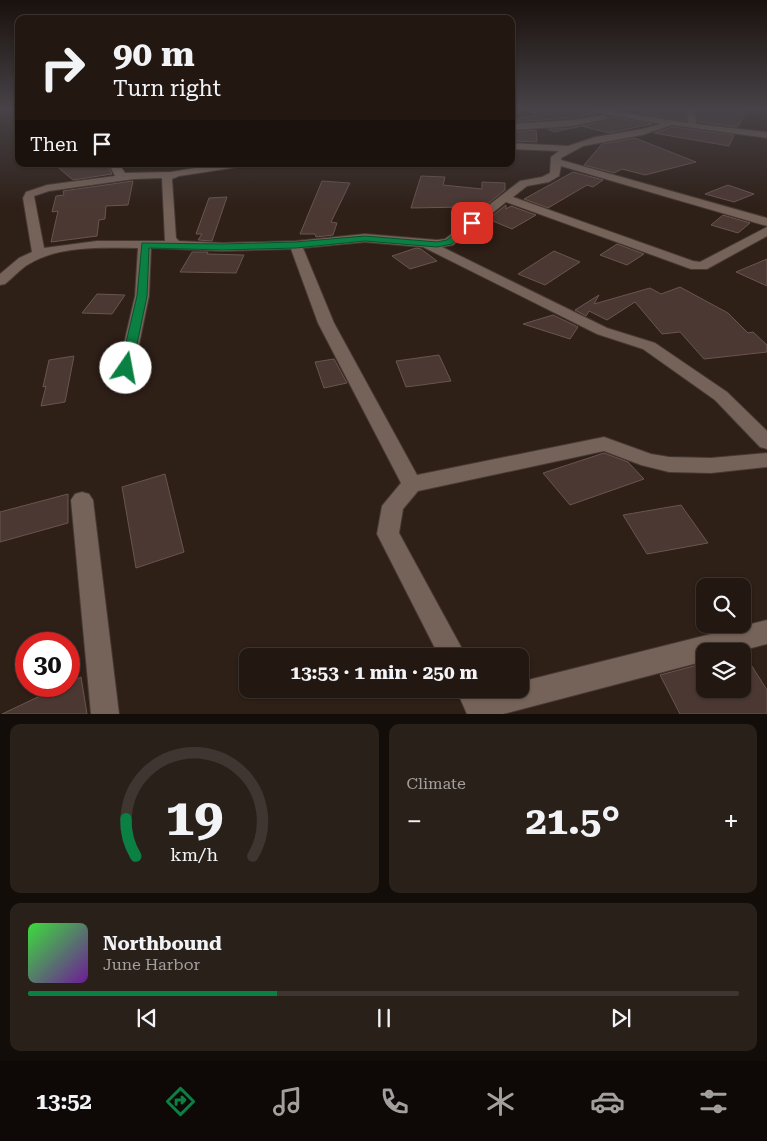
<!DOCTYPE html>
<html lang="en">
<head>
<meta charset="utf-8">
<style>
	body { margin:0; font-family:"Roboto Serif",serif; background:#2a201a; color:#f1f3f6; height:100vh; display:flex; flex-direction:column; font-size:19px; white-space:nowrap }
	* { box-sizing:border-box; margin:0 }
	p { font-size:16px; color:#a29f9f }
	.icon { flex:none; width:28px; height:28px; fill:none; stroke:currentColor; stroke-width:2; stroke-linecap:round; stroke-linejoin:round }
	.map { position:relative; height:714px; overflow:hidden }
	.details { display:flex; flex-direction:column; gap:10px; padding:10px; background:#130d09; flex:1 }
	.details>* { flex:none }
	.top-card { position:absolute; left:15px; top:15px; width:500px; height:152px; border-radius:10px; box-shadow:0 1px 4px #0004,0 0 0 1px #3f3631; background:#221711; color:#f1f3f6; overflow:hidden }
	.tools { position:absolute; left:696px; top:578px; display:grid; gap:10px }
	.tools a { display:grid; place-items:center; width:55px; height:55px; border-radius:10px; background:#221711; box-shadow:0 1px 4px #0004,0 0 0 1px #3f3631; font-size:25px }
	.speed { position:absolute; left:15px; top:632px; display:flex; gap:10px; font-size:25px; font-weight:700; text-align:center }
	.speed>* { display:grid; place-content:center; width:65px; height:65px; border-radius:50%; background:#221711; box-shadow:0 1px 4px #0004,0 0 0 1px #3f3631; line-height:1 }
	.speed .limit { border:8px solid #d22; background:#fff; color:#111 }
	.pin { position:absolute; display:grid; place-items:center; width:42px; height:42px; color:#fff; margin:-21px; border-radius:10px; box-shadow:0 2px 8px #0006 }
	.me { position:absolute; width:55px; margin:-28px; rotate:12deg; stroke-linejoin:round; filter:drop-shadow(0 0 4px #0008) }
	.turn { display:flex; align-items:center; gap:18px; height:105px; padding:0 15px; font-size:22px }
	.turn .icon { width:65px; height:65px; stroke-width:2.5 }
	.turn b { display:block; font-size:35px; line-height:42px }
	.then { display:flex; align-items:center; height:48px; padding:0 15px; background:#0003; gap:10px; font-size:19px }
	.big { font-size:38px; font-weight:700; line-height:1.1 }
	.details .card { flex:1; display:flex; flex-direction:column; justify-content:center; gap:8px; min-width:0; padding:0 18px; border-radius:10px; background:#2a201a }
	.details .dial { align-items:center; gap:0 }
	.dial svg { height:130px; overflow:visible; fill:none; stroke:#3f3631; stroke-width:7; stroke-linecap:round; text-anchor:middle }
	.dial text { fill:#f1f3f6; stroke:none }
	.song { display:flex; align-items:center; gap:15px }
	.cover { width:60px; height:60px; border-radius:8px; background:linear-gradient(135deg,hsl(120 70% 55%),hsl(280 70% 35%)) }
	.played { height:5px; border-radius:2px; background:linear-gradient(90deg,#0b8043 35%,#3f3631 35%) }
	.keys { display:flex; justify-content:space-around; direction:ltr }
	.heat { display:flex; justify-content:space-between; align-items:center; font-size:28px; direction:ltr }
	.details .tiles { flex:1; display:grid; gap:10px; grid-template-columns:1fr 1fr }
	.card:last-child { grid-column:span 2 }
	.trip { position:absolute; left:239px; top:648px; width:290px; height:50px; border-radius:10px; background:#221711; box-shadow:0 1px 4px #0004,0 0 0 1px #3f3631; font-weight:700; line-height:50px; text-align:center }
	.tabs { display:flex; height:80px; justify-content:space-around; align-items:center; background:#0e0907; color:#a29f9f }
	.tabs .icon { width:35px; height:35px }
	.tabs .on { color:#0b8043 }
	.tabs b { font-size:22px; color:#f1f3f6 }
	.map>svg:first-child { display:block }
</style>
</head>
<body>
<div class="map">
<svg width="767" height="714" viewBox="0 0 767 714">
	<rect width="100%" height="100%" fill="#2e1f17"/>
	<path fill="#4b3833" stroke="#695550" d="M529,109H580L585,113L595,114L572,118L513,122V119L539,115L529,111Z
		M644,109H685L686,121L640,113Z
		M697,109H747L738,127L698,122Z
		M610,117L652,124L609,133L582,126L554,132L548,129L572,128L607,121Z
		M672,127L734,135L729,146L654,133Z
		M536,130L537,142L513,141V132Z
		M635,138L696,162L645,175L622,169L614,173L584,165L602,144Z
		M54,164H107L112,174L73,180Z
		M573,172L603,180L593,187L587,185L548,208L524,199Z
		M421,176L445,177L443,185L482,189V182L505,183V190L475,214L461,208L463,207L411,208Z
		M133,181L128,205L106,206L105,219L99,220L97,236L51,242L58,211L52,212L56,196L64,195L63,191Z
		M322,181L350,183L331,222L337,223L333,235L316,237L315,234H300Z
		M728,185L754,194L734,202L705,194Z
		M227,197L212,241L198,240L202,234H196L209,198Z
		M506,205V209L511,206L536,215L512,229L488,219Z
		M723,215L750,223L738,233L711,225Z
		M617,244L644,254L627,265L600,255Z
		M416,248L421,249L437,261L410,269L392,256Z
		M554,251L580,262L545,285L518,274Z
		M192,252H208L207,254L244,255L236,273L180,272Z
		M767,259V286L736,272Z
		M680,287L728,313L748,333L753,332L767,345V352L704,359L680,332L662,334L635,302L607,320L589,311L586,316L575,310L599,295L594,304L650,288L661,294Z
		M97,294L125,295L112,314L82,313Z
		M553,315L578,327L570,339L523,324Z
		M439,355L451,381L406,387L396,361Z
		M74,356L65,402L41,406L46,386L43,387L49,360Z
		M334,359L347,383L324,388L315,362Z
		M604,453L628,462L644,479L570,505L543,473Z
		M165,474L184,552L136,568L122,487Z
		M68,494V523L0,542V512Z
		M681,505L708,543L647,554L623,515Z
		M743,652L767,690V714H680L660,675L705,663V689H742Z
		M81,677L87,714H2L61,686H69V683Z"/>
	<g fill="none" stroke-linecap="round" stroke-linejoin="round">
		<defs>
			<path id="street" d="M582,109H602L688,123L687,109H695L696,124L767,132V138L672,125L642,135L583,146L561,158V160L767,218V226L561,166L559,176L549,182L527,186L513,197L693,261L700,262L767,227V236L707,269H691L506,202L453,245L442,247L607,328L655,343L727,392L767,431V449L760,447L715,400L643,349L597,334L423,247L365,242L303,248L334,323L417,475L604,437L651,454L669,457L711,458L767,453V467L711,473L669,472L641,465L604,451L418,491L403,509L399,533L466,656H439L377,534L382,506L401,483L318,323L291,249L223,251L151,248L149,296L134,369L132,373L126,374L120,373L118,369L135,296L138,248C103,248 60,245 29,264C20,269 13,278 5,284L0,285V274L19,258L32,252L23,198L26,192L47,185L115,176L109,164H119L125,173L171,172L219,164H243L238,167L179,176L172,179L176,238L179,241L223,243L296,241L365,234L437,240L445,239L520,181L542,177L550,173L551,157L559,151L511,149V143L568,146L595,137L642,129L661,124L586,111ZM162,178L165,241H97L44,248L34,196L49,191L134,179Z
				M604,115L608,117L607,119L572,126L511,130V124L572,120Z
				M82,492L89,494L93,500L119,714H91L71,500L75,494Z
				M767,620V644L740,651H705V661L503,714H467L456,689H484L485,691L520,689V682Z"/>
		</defs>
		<use href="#street" stroke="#463934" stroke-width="2"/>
		<use href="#street" fill="#756258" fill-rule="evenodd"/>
	</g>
	<linearGradient id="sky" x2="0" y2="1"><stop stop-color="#19110d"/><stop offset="0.52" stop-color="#464247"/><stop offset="1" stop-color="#464247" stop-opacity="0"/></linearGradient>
	<rect width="767" height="209" fill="url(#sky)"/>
	<path fill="#0b8043" stroke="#07532c" d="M469,221L476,223L452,244L437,247L365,241L296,248L223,250L149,248L147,296L132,368L126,372L120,368L137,296L142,243L223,244L296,242L365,236L437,242L447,240Z"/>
</svg>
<div class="tools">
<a><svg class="icon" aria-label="search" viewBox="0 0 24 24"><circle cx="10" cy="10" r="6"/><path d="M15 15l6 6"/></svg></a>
<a><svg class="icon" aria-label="layers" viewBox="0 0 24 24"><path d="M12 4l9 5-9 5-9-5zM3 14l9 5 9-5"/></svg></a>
</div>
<div class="speed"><div class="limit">30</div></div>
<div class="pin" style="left:472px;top:223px;background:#d93025"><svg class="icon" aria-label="arrive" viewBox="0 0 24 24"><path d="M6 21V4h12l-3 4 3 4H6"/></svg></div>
<svg class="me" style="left:126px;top:368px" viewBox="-20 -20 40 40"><circle r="19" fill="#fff"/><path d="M0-13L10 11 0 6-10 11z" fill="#0b8043"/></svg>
<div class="trip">13:53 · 1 min · 250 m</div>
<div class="top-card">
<div class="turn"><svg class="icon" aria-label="right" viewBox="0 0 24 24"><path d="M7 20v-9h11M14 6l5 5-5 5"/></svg><div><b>90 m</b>Turn right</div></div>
<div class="then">Then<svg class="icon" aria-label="arrive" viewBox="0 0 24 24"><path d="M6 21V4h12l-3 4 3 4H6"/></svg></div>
</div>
</div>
<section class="details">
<div class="tiles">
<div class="card dial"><svg viewBox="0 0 100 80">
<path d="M14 69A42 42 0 1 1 86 69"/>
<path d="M14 69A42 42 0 0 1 8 46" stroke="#0b8043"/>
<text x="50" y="56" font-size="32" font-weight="700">19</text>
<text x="50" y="72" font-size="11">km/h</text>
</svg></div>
<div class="card"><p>Climate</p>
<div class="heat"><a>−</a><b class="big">21.5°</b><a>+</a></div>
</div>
<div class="card">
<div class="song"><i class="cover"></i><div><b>Northbound</b><p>June Harbor</p></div></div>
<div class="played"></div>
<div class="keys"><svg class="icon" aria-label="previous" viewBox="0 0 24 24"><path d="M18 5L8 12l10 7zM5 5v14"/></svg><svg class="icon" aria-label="pause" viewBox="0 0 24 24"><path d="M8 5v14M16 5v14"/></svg><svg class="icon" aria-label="next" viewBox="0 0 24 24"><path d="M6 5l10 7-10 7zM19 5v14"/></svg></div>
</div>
</div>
</section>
<nav class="tabs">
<b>13:52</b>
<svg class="icon on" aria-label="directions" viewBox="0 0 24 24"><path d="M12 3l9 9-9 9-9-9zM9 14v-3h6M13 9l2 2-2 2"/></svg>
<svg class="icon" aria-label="music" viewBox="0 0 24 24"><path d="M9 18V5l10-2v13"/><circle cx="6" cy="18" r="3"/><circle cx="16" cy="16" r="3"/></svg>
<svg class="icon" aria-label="phone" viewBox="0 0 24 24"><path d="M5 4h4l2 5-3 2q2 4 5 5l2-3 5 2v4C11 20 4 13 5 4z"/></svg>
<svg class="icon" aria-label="climate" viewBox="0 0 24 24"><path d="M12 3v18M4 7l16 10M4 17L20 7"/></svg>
<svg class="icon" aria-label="car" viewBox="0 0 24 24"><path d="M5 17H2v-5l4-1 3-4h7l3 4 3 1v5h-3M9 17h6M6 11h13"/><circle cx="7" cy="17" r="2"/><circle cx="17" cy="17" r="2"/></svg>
<svg class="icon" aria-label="filters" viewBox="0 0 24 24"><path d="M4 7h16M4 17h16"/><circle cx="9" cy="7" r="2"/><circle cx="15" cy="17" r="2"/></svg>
</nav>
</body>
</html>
